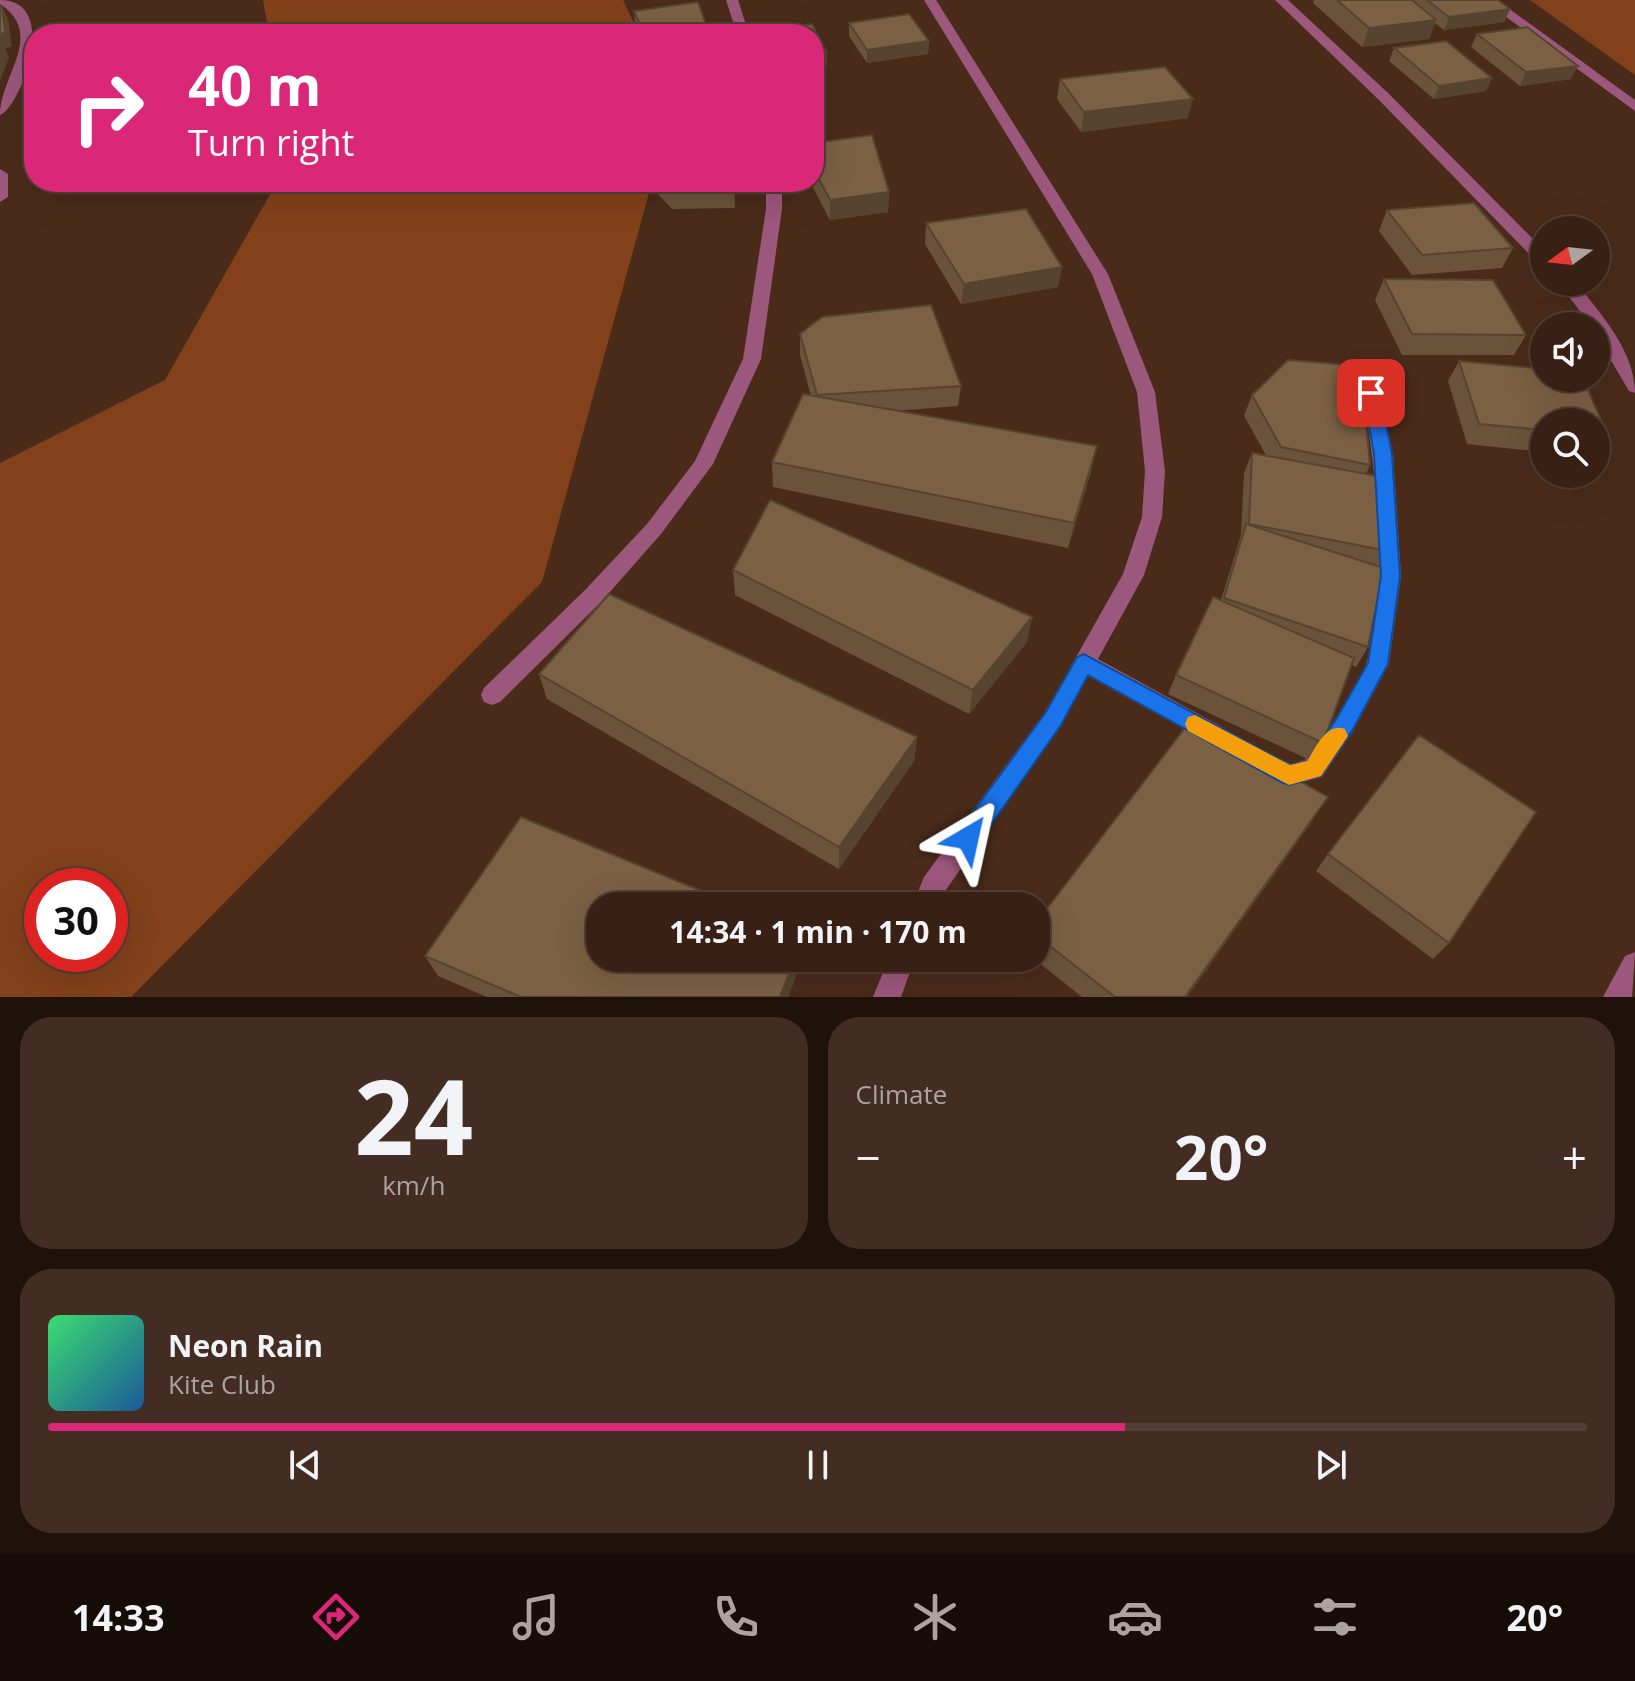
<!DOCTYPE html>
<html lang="en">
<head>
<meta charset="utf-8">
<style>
	body { margin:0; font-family:"Open Sans",sans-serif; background:#432d22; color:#f1f3f6; height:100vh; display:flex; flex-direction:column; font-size:30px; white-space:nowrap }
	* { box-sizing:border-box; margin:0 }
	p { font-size:26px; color:#aba3a0 }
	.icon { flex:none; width:44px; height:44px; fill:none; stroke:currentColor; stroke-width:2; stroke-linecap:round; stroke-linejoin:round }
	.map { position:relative; height:997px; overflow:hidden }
	.panel { display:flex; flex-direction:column; gap:20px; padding:20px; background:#1f120b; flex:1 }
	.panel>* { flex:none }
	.banner { position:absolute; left:24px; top:24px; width:800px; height:168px; border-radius:32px; box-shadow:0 8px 32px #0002,0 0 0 2px #523e34; background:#db2777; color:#fff; overflow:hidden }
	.needle { width:52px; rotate:255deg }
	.controls { position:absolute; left:1530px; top:216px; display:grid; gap:16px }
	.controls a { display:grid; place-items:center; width:80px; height:80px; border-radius:50%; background:#382014; box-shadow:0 8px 32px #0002,0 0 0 2px #523e34; font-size:40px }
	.speed { position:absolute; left:24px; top:868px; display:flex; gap:16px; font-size:40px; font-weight:700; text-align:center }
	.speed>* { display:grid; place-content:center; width:104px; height:104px; border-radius:50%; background:#382014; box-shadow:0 8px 32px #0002,0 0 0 2px #523e34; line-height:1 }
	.speed .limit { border:12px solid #d22; background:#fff; color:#111 }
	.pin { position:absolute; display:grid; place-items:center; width:68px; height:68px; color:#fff; margin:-34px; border-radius:16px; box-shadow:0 4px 12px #0006 }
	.me { position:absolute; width:88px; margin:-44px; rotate:36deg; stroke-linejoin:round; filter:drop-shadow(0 0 6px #0008) }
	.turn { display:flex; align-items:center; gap:28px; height:168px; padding:0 32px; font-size:36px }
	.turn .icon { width:104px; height:104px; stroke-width:2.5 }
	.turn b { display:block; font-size:56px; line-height:68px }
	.big { font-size:60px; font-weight:700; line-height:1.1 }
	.panel .card { flex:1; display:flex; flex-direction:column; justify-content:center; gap:12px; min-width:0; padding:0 28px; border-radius:32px; background:#432d22 }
	.panel .dial { align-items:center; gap:0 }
	.dial b { font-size:104px; line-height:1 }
	.song { display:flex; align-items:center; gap:24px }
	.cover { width:96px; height:96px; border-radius:12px; background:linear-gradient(135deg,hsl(140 70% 55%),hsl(210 70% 35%)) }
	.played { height:8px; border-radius:4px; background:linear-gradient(90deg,#db2777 70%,#523e34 70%) }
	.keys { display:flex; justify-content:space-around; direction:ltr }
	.heat { display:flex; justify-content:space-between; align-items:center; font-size:44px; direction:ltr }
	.panel .tiles { flex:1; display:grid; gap:20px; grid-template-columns:1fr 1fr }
	.card:last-child { grid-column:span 2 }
	.trip { position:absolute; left:586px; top:892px; width:464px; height:80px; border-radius:32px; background:#382014; box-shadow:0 8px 32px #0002,0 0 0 2px #523e34; font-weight:700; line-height:80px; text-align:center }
	.tabs { display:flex; height:128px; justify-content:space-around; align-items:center; background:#160d08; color:#aba3a0 }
	.tabs .icon { width:56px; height:56px }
	.tabs .on { color:#db2777 }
	.tabs b { font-size:36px; color:#f1f3f6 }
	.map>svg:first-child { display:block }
</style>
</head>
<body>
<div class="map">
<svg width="1635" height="997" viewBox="0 0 1635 997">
	<rect width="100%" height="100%" fill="#4a2b1a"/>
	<path fill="#82411b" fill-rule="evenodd" d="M263,0H623L639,34H269Z
		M1530,0H1635V75Z
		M277,182H652L542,582L131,997H0V463L165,380ZM42,886H110V954H42Z"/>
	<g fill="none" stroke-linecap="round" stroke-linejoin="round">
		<path fill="#9c577c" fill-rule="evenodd" d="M0,0C61,0 21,107 0,115C0,76 46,34 0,4Z
			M726,0H738L749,34H737Z
			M924,0H936L1108,274L1155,392L1165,471L1162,517L1144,575L1098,659L1222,727L1226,734L1222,741L1214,744L1206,741L1088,676L1061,726L943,894L938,906H912L924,877L1045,712L1123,574L1142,517L1145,471L1137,392L1092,274Z
			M1275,0H1288L1388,93L1544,250V264L1538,263L1378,99Z
			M1483,0H1497L1635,100V111Z
			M0,169L8,174V197L0,202Z
			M766,182H782V209L761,359L713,464L661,534L601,602L500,702L492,705L484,702L481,695L484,688L585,590L647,524L695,461L743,359L766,209Z
			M1558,282H1575C1601,313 1635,352 1635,393L1629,391L1596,335V326H1591Z
			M1371,387L1380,393L1393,454L1401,576L1389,664L1353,731L1322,777L1289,786L1259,771L1255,763L1259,755L1267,752L1291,764L1305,760C1324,734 1359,691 1367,661C1389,583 1377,472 1362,393Z
			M1635,952L1632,997H1603L1625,956Z
			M889,958H915L901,997H873Z"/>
	</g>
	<path fill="#6a533a" d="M1314,0H1412L1414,2L1415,0H1498L1510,9L1504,22L1444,30L1435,23L1429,39L1362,47L1313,3Z
		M634,11L708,30L709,34H640L635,24Z
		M849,23L929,41L928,54L867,63L849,36Z
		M1477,34L1571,79L1520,86L1471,47Z
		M1394,48L1492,78L1486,91L1434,99L1389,61Z
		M1060,79L1188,118L1081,132L1057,99Z
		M814,143L889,192L888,212L830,220L810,182H814Z
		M650,182H734L735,208L672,209L651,187Z
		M1387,210L1513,248L1502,268L1412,275L1379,231Z
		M926,223L1062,267L1058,287L961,304L925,244Z
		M1384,279L1526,335L1514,355H1402L1375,300Z
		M800,334L961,386L958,406L895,411L1091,472L1068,548L773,487L772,462L811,396L800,355Z
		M1459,361L1544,369V378H1583L1608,436L1596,453V422H1544V452L1467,444L1448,381Z
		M1252,395L1370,465L1366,474L1388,551L1379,567L1368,647L1356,667L1352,665L1323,743L1312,761L1168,694L1176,675L1221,600L1241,535L1244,473L1252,453L1266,455L1244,416Z
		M733,570L1032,617L1027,642L969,714L735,595Z
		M539,674L917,737L914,761L839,869L547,699Z
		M1313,820L1187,997H1082L1033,958H1036V923Z
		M1328,854L1449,943L1433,959L1316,871Z
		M425,956L795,958L796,976L788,997H487L438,976Z"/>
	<path fill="#564330" d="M2,6L8,19L12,47L5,48L9,57L0,81V34Z
		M1510,9L1504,22L1444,30L1449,17Z
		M1436,20L1429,39L1362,47L1369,28Z
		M708,30L709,34H679Z
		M929,41L928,54L867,63V50Z
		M827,53V66L814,68V55Z
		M1578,66L1571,79L1520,86L1526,72Z
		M1492,78L1486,91L1434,99L1439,86Z
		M1193,99L1188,118L1081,132L1084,112Z
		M889,192L888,212L830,220V200Z
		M1062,267L1058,287L961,304L964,284Z
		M1097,446L1091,472L1068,548L1074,523Z
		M1032,617L1027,642L969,714L973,690Z
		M917,737L914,761L839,869V847Z
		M1328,797L1187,997H1185Z
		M795,958L796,976L788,997H780Z"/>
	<path fill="#7b6044" stroke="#564330" stroke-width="2" d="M1337,0H1412L1436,20L1369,28Z
		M1427,0H1498L1510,9L1449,17Z
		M698,2L708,30L679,34H644L634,11Z
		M0,6H2L5,33L0,34Z
		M909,14L929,41L867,50L849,23Z
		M812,24L827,53L814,55V34H765L763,30Z
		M1527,27L1578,66L1526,72L1477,34Z
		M1446,41L1492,78L1439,86L1394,48Z
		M1165,67L1193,99L1084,112L1060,79Z
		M872,135L889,192L830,200L814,170V143Z
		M663,182H734V188L670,189Z
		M1474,203L1513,248L1422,255L1387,210Z
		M1026,209L1062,267L964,284L926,223Z
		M1384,279L1493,280L1526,335L1412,334Z
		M931,305L961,386L817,395L800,334L822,317Z
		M1288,360L1361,366L1370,465L1281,447L1252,395Z
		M1459,361L1544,369V378H1583L1608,436L1596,435V422H1544V430L1479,424Z
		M803,394L1097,446L1074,523L772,462Z
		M1252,453L1383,477L1388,551L1249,524Z
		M770,500L1032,617L973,690L733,570Z
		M1246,524L1384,568L1368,647L1224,598Z
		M609,594L917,737L839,847L539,674Z
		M1213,597L1354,658L1323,743L1176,675Z
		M1191,720L1328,797L1185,997H1115L1036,935V923Z
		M1419,735L1536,812L1449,943L1328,854Z
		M521,817L738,906H600V958H795L780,997H521L425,956Z"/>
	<path fill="#1a73e8" stroke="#114b97" stroke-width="2" d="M1371,387L1380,393L1392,454L1400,576L1388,664L1352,731L1321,776L1289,785L1281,782L1088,675L1061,725L976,846L968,849L960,846L956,838L960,830L1046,712L1077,657L1084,654L1290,765L1307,761L1337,718L1368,663L1381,576L1374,454L1363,393Z"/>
	<path fill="#f59e0b" d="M1195,715L1290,765L1307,761C1316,748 1326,722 1345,729L1348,736L1321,776L1289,785L1188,731L1185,724L1188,717Z"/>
</svg>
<div class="controls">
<a><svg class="needle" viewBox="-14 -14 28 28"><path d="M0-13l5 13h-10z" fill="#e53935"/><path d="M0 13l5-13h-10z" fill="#aba3a0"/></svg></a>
<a><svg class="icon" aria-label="sound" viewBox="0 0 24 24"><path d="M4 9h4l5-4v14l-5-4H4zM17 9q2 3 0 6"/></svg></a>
<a><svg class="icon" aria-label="search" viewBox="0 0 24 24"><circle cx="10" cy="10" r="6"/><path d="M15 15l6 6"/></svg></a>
</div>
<div class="speed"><div class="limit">30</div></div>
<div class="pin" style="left:1371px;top:393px;background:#d93025"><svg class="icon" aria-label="arrive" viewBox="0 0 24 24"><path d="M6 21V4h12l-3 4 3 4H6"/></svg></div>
<svg class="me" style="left:968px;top:838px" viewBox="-20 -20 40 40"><path d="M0-17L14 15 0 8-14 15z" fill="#1a73e8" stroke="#fff" stroke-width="4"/></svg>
<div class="trip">14:34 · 1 min · 170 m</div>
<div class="banner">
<div class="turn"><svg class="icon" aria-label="right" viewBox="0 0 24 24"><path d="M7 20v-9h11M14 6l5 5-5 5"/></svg><div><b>40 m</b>Turn right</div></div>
</div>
</div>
<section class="panel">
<div class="tiles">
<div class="card dial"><b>24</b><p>km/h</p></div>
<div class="card"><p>Climate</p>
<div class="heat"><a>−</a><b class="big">20°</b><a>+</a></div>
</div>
<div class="card">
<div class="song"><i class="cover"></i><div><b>Neon Rain</b><p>Kite Club</p></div></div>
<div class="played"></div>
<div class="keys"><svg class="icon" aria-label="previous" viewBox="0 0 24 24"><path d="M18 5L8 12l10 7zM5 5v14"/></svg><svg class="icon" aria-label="pause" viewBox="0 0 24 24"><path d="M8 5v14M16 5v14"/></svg><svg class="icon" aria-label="next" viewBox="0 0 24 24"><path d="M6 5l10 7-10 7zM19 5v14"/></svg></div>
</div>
</div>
</section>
<nav class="tabs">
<b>14:33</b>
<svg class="icon on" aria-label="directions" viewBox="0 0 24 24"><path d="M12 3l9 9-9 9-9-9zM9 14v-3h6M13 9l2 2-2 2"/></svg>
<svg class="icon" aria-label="music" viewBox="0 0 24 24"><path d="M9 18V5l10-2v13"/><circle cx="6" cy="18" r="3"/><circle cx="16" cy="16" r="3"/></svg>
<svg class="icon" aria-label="phone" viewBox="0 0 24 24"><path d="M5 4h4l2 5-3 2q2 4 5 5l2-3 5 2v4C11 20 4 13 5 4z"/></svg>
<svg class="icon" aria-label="climate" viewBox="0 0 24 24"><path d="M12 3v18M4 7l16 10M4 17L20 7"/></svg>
<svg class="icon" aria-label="car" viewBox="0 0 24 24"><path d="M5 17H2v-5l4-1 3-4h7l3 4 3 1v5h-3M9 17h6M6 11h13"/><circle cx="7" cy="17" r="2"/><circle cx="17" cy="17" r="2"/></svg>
<svg class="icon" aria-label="filters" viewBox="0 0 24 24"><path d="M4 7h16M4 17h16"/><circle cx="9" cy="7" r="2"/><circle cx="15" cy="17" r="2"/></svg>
<b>20°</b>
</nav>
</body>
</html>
